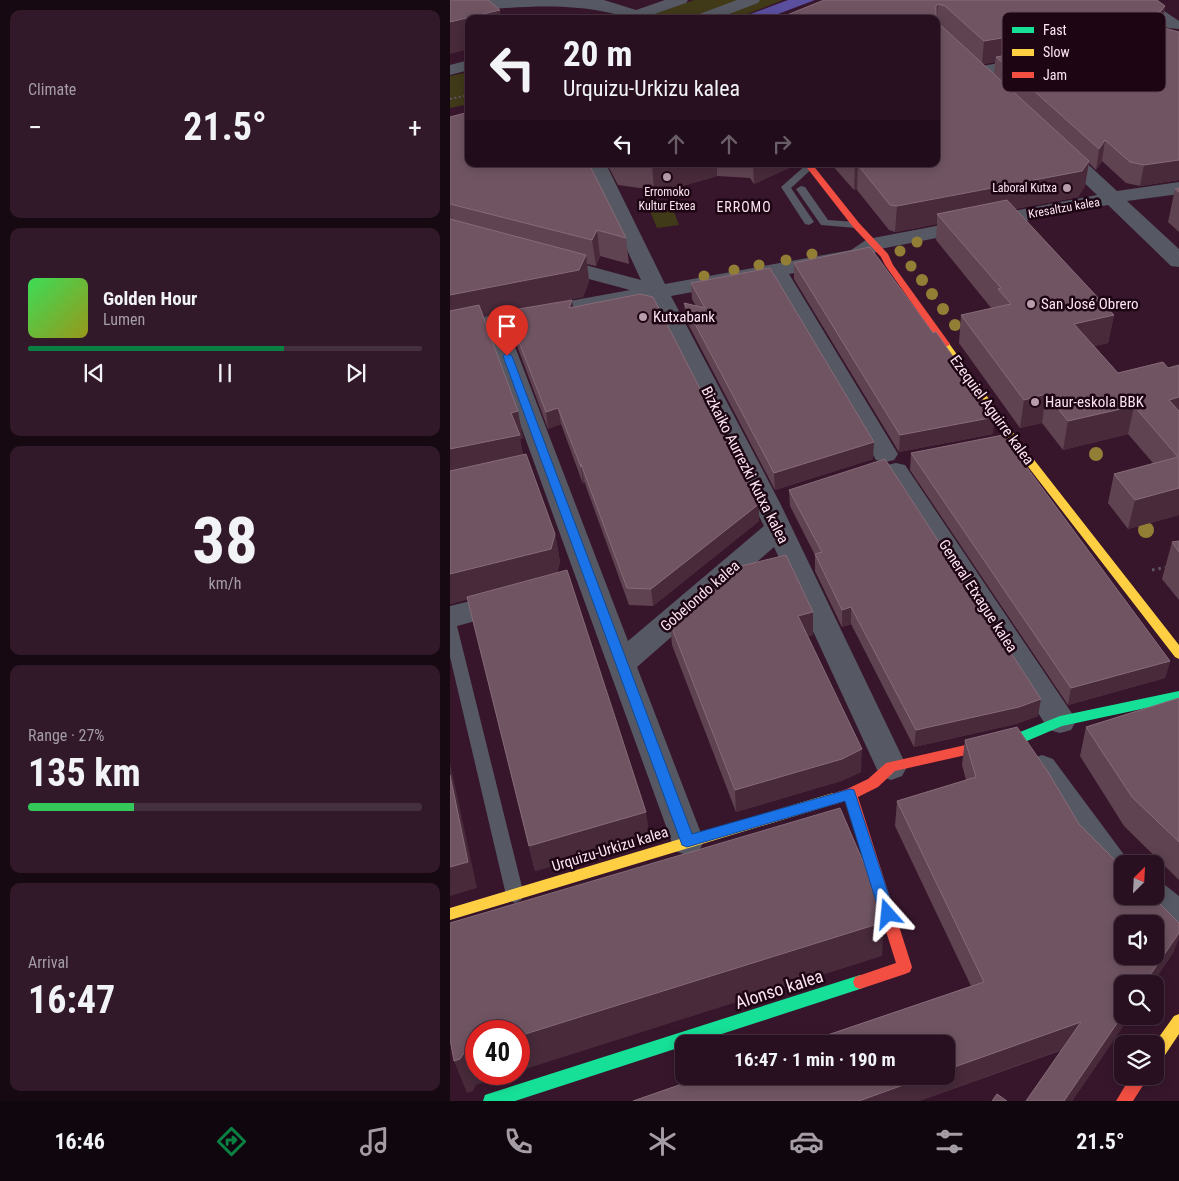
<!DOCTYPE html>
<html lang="en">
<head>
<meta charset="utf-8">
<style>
	body { margin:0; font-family:"Roboto Condensed",sans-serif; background:#31192a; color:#f1f3f6; height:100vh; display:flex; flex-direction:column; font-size:19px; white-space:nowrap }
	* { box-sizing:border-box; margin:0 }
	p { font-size:16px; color:#a59da5 }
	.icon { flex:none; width:28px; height:28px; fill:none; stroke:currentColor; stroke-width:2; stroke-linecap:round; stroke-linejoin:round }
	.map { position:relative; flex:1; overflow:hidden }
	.panel { display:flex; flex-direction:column; gap:10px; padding:10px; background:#170912; width:450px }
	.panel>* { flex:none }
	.top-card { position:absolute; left:15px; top:15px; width:475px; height:152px; border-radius:10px; box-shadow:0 2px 12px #0003,0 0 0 1px #45303f; background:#291021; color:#f1f3f6; overflow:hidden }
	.needle { width:32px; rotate:24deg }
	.fabs { position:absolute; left:664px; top:855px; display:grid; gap:10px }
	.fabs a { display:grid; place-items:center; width:50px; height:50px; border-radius:10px; background:#291021; box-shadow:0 2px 12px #0003,0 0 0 1px #45303f; font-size:25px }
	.speed { position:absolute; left:15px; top:1020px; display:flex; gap:10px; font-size:25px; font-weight:700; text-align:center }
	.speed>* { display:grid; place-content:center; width:65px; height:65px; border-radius:50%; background:#291021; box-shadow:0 2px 12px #0003,0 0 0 1px #45303f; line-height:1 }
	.speed .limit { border:8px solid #d22; background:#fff; color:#111 }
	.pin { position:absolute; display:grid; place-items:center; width:42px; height:42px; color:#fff; margin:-51px -21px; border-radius:50% 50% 50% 0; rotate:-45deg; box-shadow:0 0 5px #0007 }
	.pin .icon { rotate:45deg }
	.me { position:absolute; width:55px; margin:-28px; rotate:342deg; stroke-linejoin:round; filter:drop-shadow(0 0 4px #0008) }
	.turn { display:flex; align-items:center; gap:18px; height:105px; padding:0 15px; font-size:22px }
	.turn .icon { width:65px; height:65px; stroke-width:2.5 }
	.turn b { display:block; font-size:35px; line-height:42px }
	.lanes { display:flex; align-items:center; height:48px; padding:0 15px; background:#0003; justify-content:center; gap:25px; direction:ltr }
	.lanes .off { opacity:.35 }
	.big { font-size:38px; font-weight:700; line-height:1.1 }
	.panel .tile { flex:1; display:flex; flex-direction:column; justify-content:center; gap:8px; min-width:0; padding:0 18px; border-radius:10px; background:#31192a }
	.panel .dial { align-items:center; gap:0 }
	.dial b { font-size:65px; line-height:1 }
	.song { display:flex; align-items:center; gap:15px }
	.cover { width:60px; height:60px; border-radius:8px; background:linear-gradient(135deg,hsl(130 70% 55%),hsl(60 70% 35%)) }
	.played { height:5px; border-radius:2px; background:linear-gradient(90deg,#0b8043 65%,#45303f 65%) }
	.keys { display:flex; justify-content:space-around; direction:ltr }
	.heat { display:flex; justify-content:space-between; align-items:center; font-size:28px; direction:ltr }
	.charge { height:8px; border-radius:4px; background:linear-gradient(90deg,#34c759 27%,#45303f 0) }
	.trip { position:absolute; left:225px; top:1035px; width:280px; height:50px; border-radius:10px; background:#291021; box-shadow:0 2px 12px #0003,0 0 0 1px #45303f; font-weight:700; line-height:50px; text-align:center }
	.menu { display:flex; height:80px; justify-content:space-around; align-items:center; background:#10060d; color:#a59da5 }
	.menu .icon { width:35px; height:35px }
	.menu .active { color:#0b8043 }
	.menu b { font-size:22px; color:#f1f3f6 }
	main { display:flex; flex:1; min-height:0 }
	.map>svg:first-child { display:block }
</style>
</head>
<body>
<main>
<section class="panel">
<div class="tile"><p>Climate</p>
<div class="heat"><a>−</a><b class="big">21.5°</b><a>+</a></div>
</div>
<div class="tile">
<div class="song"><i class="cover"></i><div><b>Golden Hour</b><p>Lumen</p></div></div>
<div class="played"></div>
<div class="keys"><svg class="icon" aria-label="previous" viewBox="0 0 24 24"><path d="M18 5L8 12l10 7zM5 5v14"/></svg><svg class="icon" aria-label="pause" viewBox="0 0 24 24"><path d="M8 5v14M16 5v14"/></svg><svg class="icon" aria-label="next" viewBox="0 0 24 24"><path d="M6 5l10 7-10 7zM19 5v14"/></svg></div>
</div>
<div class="tile dial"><b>38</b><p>km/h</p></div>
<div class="tile"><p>Range · 27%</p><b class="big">135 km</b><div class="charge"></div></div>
<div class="tile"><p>Arrival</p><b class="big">16:47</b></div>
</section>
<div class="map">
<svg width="729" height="1101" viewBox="0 0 729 1101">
	<rect width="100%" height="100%" fill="#37162c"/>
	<path fill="#413a19" d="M244,0H333L285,19H190Z
		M19,72V104L0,108V76Z
		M222,207L229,225L207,228L200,211Z"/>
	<path fill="#5b50a0" d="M338,0H365L315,19H287Z"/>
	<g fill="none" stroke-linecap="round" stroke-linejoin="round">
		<path stroke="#5d5762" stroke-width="2" stroke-dasharray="2 2.5" stroke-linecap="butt" d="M0,99L19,95"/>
		<path stroke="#5d5762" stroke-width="3" stroke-dasharray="2.5 4" stroke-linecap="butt" d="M702,570L718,567"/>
		<path fill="#565863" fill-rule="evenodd" d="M357,164L365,166L341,188L364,222L359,225L355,224L331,187Z
			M351,186L355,187L378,220L406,222L411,225L406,228L371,225L346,189Z
			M0,621L5,622L7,626L74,895L71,900L65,903L59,900L56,895L0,657Z"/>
		<path fill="#565863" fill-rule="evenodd" d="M39,0H154L186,10L215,0H238L236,3L202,15L206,19H170L172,16C116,0 58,8 0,13V3Z
			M287,0H310L308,3L266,19H242L244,16Z
			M679,0H698L729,21V29L718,28Z
			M582,57L588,58L591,62L588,66L527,77L521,76L518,72L521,68L527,67Z
			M19,60V70L0,75V65Z
			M610,143L617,145L667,191L729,182V194L677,201L729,249V267L721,266L658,205L430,249L416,260L339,274L448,454L444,460L435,462L426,460L319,278L221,296L330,503L457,767L452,776L441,780L430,776L324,547L187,667L254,841L249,851L237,855L225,851L36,330L0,337V323L180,290L94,267L91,262L94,257L102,256L191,280L137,164H156L215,284L401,250L416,240L423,238L647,195L603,153L600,149L603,145ZM200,300L314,526L178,641L57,326Z
			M446,463L455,465L621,712L626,721L621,730L610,733L599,730L433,471L437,465Z
			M58,592L68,595L72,602L68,609L0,628V606Z
			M592,755L603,759L675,856L684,862L672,864V888L660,884L651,876L581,777L576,768L581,759Z
			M705,881L715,885L729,896V932C712,925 694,913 686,896H705Z"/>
		<path fill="#16e098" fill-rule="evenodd" d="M729,691V701L612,726L577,741L542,749L537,748L536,744L537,740L570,732L610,716Z
			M410,975L415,977L417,982L415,987L410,989L241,1044H234V1046L65,1101H33L35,1095L41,1093Z"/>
		<path fill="#ffcf43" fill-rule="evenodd" d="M495,341L498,342L567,438L729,645V659L725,657L559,442L490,344Z
			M383,793L388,795L390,799L388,803L0,920V908Z
			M729,1014V1034L711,1061L705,1064L704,1044L724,1016Z"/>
		<path fill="#f24e42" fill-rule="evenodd" d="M354,164H362L409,223L438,254L443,265L500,344L498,346H492L435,265L431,257L403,227Z
			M542,739L547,740L548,744L547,748L445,771L428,787L408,797L462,967L460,972L455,974L410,989L405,987L403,982L405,977L446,963L395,801L383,805L378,803L376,799L378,795L397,789L418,779L436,763Z
			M681,1076H699L683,1101H666Z"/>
	</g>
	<g fill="#937e36">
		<circle cx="467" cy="242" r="5.5"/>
		<circle cx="450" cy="251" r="5.5"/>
		<circle cx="362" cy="254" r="5.5"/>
		<circle cx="336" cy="260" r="5.5"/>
		<circle cx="309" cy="265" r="5.5"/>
		<circle cx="461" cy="266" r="5.5"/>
		<circle cx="284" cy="270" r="5.5"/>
		<circle cx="254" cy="276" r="5.5"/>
		<circle cx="472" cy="280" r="6"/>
		<circle cx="482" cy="294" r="6"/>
		<circle cx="493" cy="309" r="6"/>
		<circle cx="505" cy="325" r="6"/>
		<circle cx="646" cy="454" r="7"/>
		<circle cx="696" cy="530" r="8"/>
	</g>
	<path fill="#5f4351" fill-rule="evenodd" d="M374,0H707L711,29L729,32V180L690,186L676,183L652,161L646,170L639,163L635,186L628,197L565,209L664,315L658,343L644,346L668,373L718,368L729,365V515L678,529L658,503L664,474L703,463L678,434L613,450L592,423L570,428L509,343L511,315L542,309L486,240L487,224L445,232L439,230L407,190H404L381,164H486V19ZM545,62L544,75L533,64Z
		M0,117L176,238L179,264L150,256L146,266L137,264L139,281L133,297L79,307H123L309,504V521L203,606L179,605L134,481L133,484L111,424L98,429L60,327L57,312L33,316L73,438L70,439L73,455L105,534L110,562L107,573L200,838L85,871L18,599L0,604Z
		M157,164H348L304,184L300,178L267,176L236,185L204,190L168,185Z
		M729,188V232L718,222L725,189Z
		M344,263L483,333L543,434L449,452L344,279Z
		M241,283L423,459L325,490L236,320L234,303L246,306L242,299Z
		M461,453L720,661L715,678L618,705L460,470Z
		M339,490L588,716L566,724L464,747L401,624L392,627L365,571V555L340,506Z
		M729,541V600L712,579L722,542Z
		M363,612V635L358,636L411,772L391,781L286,812L222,645L220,623Z
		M729,698V880L674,826L630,756L636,727Z
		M515,740L629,824L724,951L702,984H672L680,1016L622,1101H576L612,1050L469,1101H183L521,986L445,826L447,801L516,780L512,765Z"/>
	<path fill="#482a3b" d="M488,4L486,27V6Z
		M715,6L711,29L546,57L545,62L532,64L534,41Z
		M50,10L51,19H19V49L0,54V22Z
		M655,140L652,161L646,170L649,149Z
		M729,160V180L690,186L694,165Z
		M639,161L635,186L628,197L495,222L487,214V224L445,232L447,206Z
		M208,164H267V176L236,185L204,190L202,165Z
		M303,164H348L304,184Z
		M405,165H408L407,190H404Z
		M147,230L150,256L146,266L142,240Z
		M136,255L139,281L133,297L0,323V295Z
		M122,300L125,316L119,308Z
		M664,315L658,343L619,352L624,324Z
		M596,394L592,423L570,428L574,400Z
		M729,397V424L719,400Z
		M684,406L678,434L613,450L618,421Z
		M108,408L111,424L98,429L96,412Z
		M68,411L73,438L70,439L75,463L0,478V449L61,413Z
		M545,417L543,434L449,452L450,435Z
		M424,442L423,459L325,490L324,473Z
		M131,464L134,481L133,484L131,467Z
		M729,488V515L678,529L685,500Z
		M309,504V521L203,606L201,589Z
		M105,534L110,562L106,577L0,604V574Z
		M401,607V624L392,627V610Z
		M363,612V635L348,639V616Z
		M720,661L715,678L618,705L621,688Z
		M591,699L588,716L566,724L464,747L466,730Z
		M412,749L411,772L391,781L286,812L285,790Z
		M0,763L27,888L0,896Z
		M196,812L200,838L85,871L79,846Z
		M434,922L432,956L69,1071V1036Z
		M729,933V939L724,951L702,984H694Z
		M672,1016H680L622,1101H614Z
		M631,1022L624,1045L469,1101H409L478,1076H496V1070Z
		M26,1049V1074H61L26,1085L23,1091L17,1093L4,1061L14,1053Z"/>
	<path fill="#705462" stroke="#866b78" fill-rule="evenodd" d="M0,0H38L50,10L0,22Z
		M374,0H707L715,6L711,11L534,41L495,6L488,4L486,6V19H327Z
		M486,21L639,161L632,171L447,206L440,205L408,165H405L404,164H486Z
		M714,28L729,32V160L694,165L680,162L655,140L649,149L546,57Z
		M19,112V164H139L176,238L147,230L142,240L0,204V117Z
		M729,188V192L725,189Z
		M557,200L664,315L624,324L668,373L713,362L718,368L729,365V397L719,400L729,411V488L685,500L664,474L728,457L684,406L618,421L596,394L574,400L511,315L561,304L548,289L551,288L487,214Z
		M0,219L136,255L129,270L0,295Z
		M420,247L483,333L486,332L545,417L450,435L344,263Z
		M320,268L424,442L324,473L234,303L255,308L241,283Z
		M190,294L203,297L309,504L201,589L177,588L131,464V467L108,408L96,412L57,311L122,300L119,308Z
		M29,305L68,411L61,413L70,435L0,449V311Z
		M553,435L720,661L621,688L461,453Z
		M76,454L105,534L101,549L0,574V471Z
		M435,459L591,699L569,707L466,730L401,607L392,610L365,554L372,552L339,490Z
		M729,541V552L722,542Z
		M336,555L363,612L348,616L412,749L392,759L285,790L220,623L287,567Z
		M117,570L196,812L79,846L17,597Z
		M729,698V842L682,797L636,727Z
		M567,727L598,772L629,824L672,867V896H702L729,923V933L694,984H672V1016L614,1101H576L631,1022L496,1070V1044H351L534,982L447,801L526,777L515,740ZM672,924H705V956H672Z
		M0,775L18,862L0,867Z
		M390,808L418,873L434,922L69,1036V1031H26V1049L14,1053L10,1059L4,1061L0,1039V923Z
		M255,1076H478L409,1101H183Z
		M547,1094L557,1101H542Z"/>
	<path fill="#1a73e8" stroke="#114b97" d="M57,353L62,356L242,834L400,789L404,790L445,914L443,918L438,920L433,918L430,914L395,801L237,847L232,845L53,356Z"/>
	<g fill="#b79cab" stroke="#1e0514" stroke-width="2">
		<circle cx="217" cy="177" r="5"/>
		<circle cx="617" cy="188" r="5"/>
		<circle cx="581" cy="304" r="5"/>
		<circle cx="193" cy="317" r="5"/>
		<circle cx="585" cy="402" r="5"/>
	</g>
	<g text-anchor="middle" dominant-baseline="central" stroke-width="5" stroke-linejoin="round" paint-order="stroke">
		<g font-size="12" fill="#fce4f0" stroke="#1e0514" text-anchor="end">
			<text x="607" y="188">Laboral Kutxa</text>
			<text x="217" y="192" text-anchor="middle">Erromoko<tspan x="217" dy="14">Kultur Etxea</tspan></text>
		</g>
		<g font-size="12" fill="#fce4f0" stroke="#1e0514">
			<text transform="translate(614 208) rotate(-10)">Kresaltzu kalea</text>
		</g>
		<g font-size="14" letter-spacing="1" fill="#fce4f0" stroke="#1e0514">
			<text x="294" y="207">ERROMO</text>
		</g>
		<g font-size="15" fill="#fce4f0" stroke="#1e0514" text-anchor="start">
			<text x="591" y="304">San José Obrero</text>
			<text x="203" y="317">Kutxabank</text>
			<text x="595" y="402">Haur-eskola BBK</text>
		</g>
		<g font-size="15" fill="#fce4f0" stroke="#1e0514">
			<text transform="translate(542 410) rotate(54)">Ezequiel Aguirre kalea</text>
			<text transform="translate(295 465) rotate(63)">Bizkaiko Aurrezki Kutxa kalea</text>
			<text transform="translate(250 596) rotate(-41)">Gobelondo kalea</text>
			<text transform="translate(528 596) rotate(57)">General Etxague kalea</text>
			<text transform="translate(160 849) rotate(-17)">Urquizu-Urkizu kalea</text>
		</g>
		<g font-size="18" fill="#fce4f0" stroke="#1e0514">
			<text transform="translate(329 989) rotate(-18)">Alonso kalea</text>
		</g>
	</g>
	<rect x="552" y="12" width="164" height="80" rx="8" fill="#1e0514" stroke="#614856" stroke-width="1"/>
	<rect x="562" y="27" width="22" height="6" fill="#16e098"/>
	<rect x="562" y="49" width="22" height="7" fill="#ffcf43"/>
	<rect x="562" y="72" width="22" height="6" fill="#f24e42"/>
	<g font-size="14" fill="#fce4f0">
		<text x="593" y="35">Fast</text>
		<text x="593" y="57">Slow</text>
		<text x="593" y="80">Jam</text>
	</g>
</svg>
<div class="fabs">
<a><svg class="needle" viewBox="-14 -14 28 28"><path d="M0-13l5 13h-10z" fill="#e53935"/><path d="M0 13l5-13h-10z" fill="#a59da5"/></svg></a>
<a><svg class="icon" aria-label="sound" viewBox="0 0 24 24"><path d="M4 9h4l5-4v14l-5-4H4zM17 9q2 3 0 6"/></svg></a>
<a><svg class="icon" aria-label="search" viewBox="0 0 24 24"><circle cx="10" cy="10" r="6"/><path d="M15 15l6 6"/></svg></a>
<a><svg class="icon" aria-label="layers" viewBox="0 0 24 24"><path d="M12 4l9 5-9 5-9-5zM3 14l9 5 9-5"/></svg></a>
</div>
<div class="speed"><div class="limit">40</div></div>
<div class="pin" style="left:57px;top:356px;background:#d93025"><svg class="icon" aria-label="arrive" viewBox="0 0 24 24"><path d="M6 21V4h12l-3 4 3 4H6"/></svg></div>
<svg class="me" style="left:438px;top:914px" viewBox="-20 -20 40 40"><path d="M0-17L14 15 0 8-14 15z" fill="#1a73e8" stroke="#fff" stroke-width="4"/></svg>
<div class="trip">16:47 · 1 min · 190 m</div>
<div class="top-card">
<div class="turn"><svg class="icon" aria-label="left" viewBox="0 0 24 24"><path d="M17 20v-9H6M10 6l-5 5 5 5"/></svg><div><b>20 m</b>Urquizu-Urkizu kalea</div></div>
<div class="lanes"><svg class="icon" aria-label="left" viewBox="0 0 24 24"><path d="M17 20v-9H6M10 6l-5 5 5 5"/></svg><svg class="icon off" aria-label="ahead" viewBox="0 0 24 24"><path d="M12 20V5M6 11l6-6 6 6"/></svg><svg class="icon off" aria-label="ahead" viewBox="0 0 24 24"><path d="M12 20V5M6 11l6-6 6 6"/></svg><svg class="icon off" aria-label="right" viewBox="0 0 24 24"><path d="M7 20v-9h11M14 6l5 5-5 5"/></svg></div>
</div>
</div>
</main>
<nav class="menu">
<b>16:46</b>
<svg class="icon active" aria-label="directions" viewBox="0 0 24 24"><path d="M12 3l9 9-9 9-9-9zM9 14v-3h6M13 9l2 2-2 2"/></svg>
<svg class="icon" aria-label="music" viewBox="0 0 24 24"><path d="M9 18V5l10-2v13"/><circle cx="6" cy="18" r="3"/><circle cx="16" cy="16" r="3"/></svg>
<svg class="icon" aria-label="phone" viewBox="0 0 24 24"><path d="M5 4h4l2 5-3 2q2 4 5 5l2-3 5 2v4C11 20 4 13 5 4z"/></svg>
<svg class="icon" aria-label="climate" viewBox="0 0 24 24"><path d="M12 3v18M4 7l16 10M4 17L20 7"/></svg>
<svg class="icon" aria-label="car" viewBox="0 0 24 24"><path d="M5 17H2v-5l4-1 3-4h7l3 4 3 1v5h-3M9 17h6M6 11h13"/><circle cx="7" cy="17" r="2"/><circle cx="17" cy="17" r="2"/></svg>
<svg class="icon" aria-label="filters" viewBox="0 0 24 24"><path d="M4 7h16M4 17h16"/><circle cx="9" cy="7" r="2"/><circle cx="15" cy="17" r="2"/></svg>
<b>21.5°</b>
</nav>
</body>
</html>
